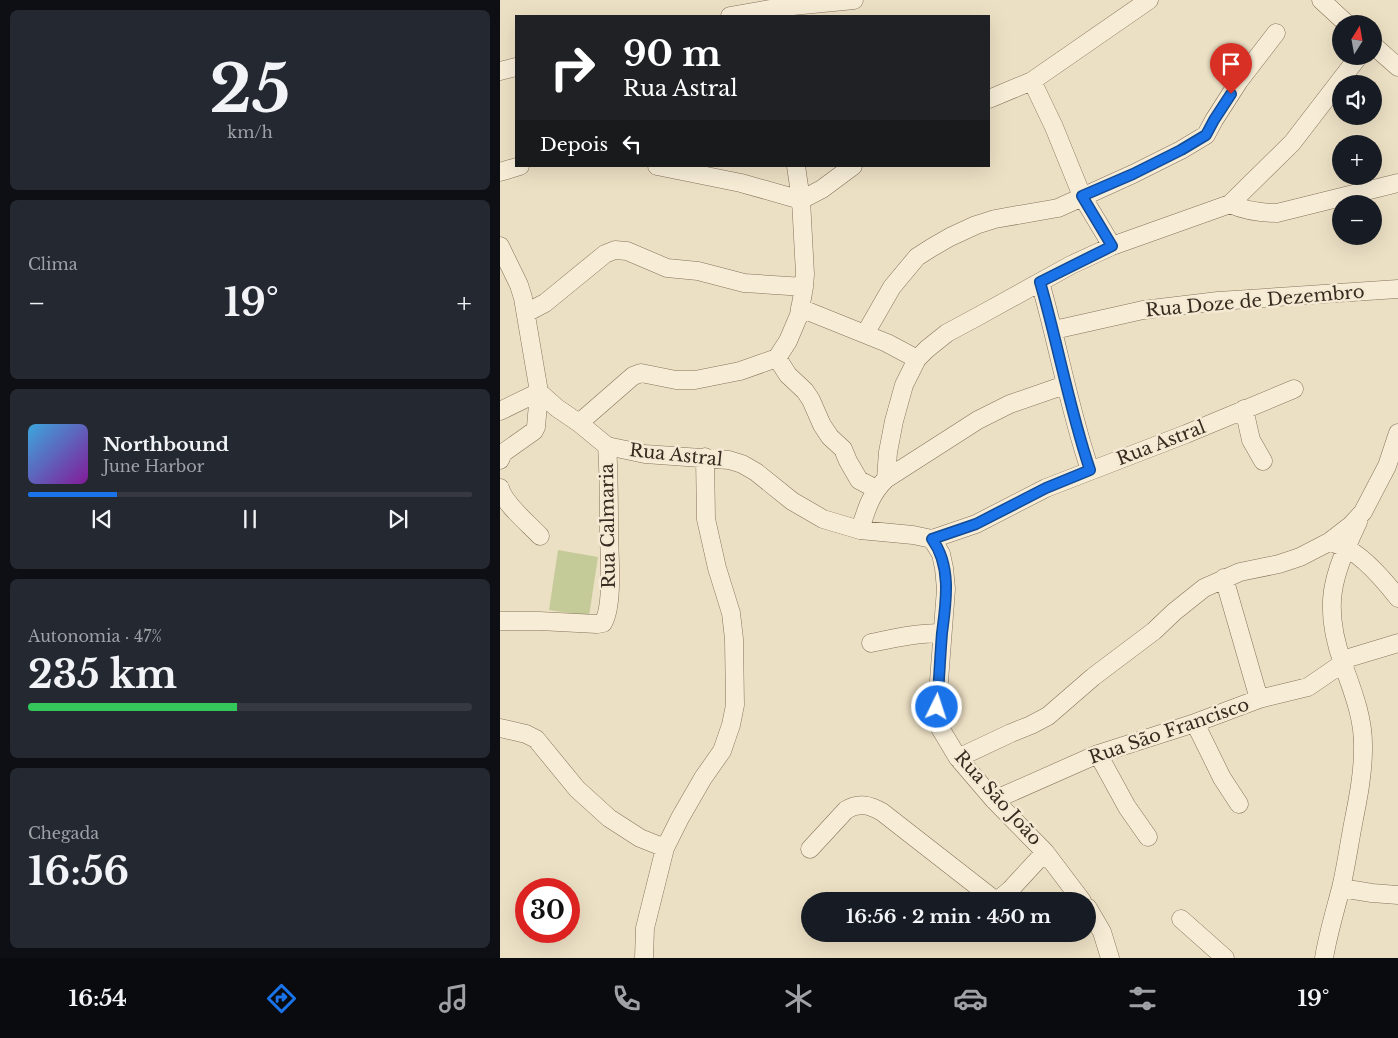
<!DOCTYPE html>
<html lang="pt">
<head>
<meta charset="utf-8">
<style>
	body { margin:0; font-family:"Libre Baskerville",serif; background:#242831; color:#f1f3f6; height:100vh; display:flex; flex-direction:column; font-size:19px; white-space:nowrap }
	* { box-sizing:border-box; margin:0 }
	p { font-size:16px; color:#9ea1a6 }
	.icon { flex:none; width:28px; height:28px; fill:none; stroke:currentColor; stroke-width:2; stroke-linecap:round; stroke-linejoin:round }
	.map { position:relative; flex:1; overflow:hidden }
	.details { display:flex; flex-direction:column; gap:10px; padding:10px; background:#0d0f14; width:500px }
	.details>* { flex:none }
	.top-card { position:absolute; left:15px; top:15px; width:475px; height:152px; border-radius:0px; box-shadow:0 5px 20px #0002; background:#202124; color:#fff; overflow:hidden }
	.needle { width:32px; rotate:11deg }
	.controls { position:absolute; left:832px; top:15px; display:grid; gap:10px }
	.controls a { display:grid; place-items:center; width:50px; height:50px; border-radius:50%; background:#171b24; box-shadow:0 5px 20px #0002; font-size:25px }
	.speed { position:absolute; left:15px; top:878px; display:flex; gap:10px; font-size:25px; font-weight:700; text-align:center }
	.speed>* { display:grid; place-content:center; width:65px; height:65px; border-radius:50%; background:#171b24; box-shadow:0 5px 20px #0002; line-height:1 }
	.speed .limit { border:8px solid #d22; background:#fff; color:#111 }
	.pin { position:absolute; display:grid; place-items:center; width:42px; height:42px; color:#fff; margin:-51px -21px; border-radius:50% 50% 50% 0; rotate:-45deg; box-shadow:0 0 5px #0007 }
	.pin .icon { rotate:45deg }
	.me { position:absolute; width:55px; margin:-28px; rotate:4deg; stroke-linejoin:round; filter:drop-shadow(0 0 4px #0008) }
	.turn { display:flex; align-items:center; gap:18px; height:105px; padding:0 25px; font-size:22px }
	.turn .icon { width:65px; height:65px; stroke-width:2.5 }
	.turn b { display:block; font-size:35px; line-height:42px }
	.then { display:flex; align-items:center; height:48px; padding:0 25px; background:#0003; gap:10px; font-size:19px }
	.big { font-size:38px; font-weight:700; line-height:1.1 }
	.details .card { flex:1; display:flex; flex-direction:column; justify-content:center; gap:8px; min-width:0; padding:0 18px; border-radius:8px; background:#242831 }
	.details .dial { align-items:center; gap:0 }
	.dial b { font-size:65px; line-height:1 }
	.song { display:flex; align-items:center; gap:15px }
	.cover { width:60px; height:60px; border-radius:8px; background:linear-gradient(135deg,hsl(200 70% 55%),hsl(290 70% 35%)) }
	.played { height:5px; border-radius:2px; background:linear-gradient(90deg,#1a73e8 20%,#363941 20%) }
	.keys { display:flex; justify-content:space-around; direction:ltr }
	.heat { display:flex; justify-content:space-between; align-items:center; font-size:28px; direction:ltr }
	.charge { height:8px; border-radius:4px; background:linear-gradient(90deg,#34c759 47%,#363941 0) }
	.trip { position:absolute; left:301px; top:892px; width:295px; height:50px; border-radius:25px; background:#171b24; box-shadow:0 5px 20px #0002; font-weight:700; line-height:50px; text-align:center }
	.menu { display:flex; height:80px; justify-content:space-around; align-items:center; background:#090b0e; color:#9ea1a6 }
	.menu .icon { width:35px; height:35px }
	.menu .current { color:#1a73e8 }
	.menu b { font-size:22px; color:#f1f3f6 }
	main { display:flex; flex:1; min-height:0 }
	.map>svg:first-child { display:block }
</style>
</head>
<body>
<main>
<section class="details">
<div class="card dial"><b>25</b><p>km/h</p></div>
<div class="card"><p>Clima</p>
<div class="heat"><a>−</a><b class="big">19°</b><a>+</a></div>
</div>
<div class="card">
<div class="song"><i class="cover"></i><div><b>Northbound</b><p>June Harbor</p></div></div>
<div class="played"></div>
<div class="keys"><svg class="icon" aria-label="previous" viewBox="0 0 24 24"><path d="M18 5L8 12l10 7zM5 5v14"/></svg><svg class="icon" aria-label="pause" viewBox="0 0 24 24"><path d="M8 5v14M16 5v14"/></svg><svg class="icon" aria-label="next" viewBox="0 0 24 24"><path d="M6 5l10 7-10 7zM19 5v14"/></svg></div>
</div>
<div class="card"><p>Autonomia · 47%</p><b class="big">235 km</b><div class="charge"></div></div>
<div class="card"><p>Chegada</p><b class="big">16:56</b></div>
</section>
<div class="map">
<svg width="898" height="958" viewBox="0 0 898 958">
	<rect width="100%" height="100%" fill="#ece0c4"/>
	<path fill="#c5ca99" d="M58,550L98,557L89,616L49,610Z"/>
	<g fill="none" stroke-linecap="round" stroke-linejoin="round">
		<defs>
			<path id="minor" d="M821,0L847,24
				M230,16L282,7L354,0
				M874,46L898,67
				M0,71L16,67
				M532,81L554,127L582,196L612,246
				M489,99L532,81L649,0
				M157,166L241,183L301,200
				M0,172L20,166
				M301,200L322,189L353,166
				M730,204C746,211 759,213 777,213L898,183
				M0,246L19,285L23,298L39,392L36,427L34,431L3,453L0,460
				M540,282C558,344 569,409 590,470
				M300,308L387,343L417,359
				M26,313L45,303L105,254L115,250L127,251L167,268L198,271L244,283L304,287
				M554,330L643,310L718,301L898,289
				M365,334L392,287L417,257L431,248L450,237L476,225L495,219L558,208L633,174L681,150L706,135L714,120L739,81L776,33
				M277,358L288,375L305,391L311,400L322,425L330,437L343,449L348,461L359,480L376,489
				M39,392L57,408L79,423L107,446L145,454L229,460L242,464L256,472L292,501L323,519L360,530L413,535L432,539L476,524L546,488L686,434L794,389
				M744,409L751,440L763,461
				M0,411L39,392
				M79,423L133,376L141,373L176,380H195L240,371L277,358L288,341L299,315L304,287L305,274L301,200L296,166
				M386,479L388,452L394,421L404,385L417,359L427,349L447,333L475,318L571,265L612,246L730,204L792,143L859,56
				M0,488C4,504 29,524 40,536
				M360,530C366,510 371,493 386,479L478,420L510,404L565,385
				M432,539L441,554L444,568L446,589L437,707L440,728L458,758L494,800L545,852L582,901
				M836,544C859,550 884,580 898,598
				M724,578L759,699
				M0,621H39L97,624L103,623C114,605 109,553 109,531C109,503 109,474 107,446
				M371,643C395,638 417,633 442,633
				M842,660L898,643
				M695,723L722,778L739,804
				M0,728L26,734L36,739L77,789L109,818L140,838L165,848
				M598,754L627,807L648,837
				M458,758L511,733L531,725L548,716L593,677L654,631L674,612L704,588L740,572L779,564L800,557L829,542L851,525L863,512L887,466L898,433
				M494,800L598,754L695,723L759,699L808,687L843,663
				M310,849L346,810C359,802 370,805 382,812L491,897L498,900L510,890L545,852
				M841,888L872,893L898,895
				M588,908L602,932L610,958
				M681,919L725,958
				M144,958L145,928L165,848L180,818L203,778L222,751L231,725L235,705L234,639L231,613L217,568L206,519L205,457
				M824,958C828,934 835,911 841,888C846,867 849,845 853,824C858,799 863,774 863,749C864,719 853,692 843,664C822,605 832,577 858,522"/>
		</defs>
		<use href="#minor" stroke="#86725b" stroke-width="19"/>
		<use href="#minor" stroke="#f7edd7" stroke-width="18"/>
	</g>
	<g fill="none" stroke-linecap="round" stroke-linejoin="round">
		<defs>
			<path id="route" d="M437,707C439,683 440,658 442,633C446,603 452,566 432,539L476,524L546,488L590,470C569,408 558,344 540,282L612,246L582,196L633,174L681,150L706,135L714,120L731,94"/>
		</defs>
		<use href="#route" stroke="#114b97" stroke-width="12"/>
		<use href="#route" stroke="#1a73e8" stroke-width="9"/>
	</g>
	<g text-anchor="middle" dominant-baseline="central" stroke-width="5" stroke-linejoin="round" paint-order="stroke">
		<g font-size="18" fill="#372a1f" stroke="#f4ead4">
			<text transform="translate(755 301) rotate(-5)">Rua Doze de Dezembro</text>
			<text transform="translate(661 443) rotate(-21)">Rua Astral</text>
			<text transform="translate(176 455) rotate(6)">Rua Astral</text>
			<text transform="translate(108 526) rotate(-91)">Rua Calmaria</text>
			<text transform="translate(669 731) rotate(-19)">Rua São Francisco</text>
			<text transform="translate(498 798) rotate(48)">Rua São João</text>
		</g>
	</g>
</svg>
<div class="controls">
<a><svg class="needle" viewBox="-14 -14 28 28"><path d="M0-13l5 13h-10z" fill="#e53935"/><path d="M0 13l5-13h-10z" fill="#9ea1a6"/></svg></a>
<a><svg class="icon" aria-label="sound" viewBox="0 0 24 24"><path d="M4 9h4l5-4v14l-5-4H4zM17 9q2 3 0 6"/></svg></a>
<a>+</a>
<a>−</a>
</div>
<div class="speed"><div class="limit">30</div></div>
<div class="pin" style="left:731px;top:94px;background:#d93025"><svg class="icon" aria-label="arrive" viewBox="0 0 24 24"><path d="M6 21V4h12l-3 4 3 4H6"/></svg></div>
<svg class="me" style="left:437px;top:707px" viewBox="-20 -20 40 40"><circle r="17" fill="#1a73e8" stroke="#fff" stroke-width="3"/><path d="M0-11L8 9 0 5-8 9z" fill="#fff"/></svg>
<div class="trip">16:56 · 2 min · 450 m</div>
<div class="top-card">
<div class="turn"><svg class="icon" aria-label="right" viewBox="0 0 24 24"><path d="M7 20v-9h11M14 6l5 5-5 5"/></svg><div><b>90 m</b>Rua Astral</div></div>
<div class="then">Depois<svg class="icon" aria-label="left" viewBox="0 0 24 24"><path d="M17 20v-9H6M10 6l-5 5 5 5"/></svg></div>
</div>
</div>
</main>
<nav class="menu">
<b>16:54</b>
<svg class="icon current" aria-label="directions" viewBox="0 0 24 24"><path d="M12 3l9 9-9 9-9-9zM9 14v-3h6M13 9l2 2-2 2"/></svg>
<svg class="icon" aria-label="music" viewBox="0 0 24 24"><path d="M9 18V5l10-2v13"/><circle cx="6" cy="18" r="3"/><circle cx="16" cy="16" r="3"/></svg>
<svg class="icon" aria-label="phone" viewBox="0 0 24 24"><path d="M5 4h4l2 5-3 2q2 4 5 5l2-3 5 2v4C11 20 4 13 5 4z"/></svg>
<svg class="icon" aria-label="climate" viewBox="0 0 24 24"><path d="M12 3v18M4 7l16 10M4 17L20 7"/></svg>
<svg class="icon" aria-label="car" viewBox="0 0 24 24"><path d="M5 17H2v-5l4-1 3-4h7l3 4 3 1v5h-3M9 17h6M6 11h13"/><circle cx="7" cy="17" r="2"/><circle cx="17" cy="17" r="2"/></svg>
<svg class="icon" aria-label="filters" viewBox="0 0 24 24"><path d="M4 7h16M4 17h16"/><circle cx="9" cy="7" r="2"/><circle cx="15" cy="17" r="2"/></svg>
<b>19°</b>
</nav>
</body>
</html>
